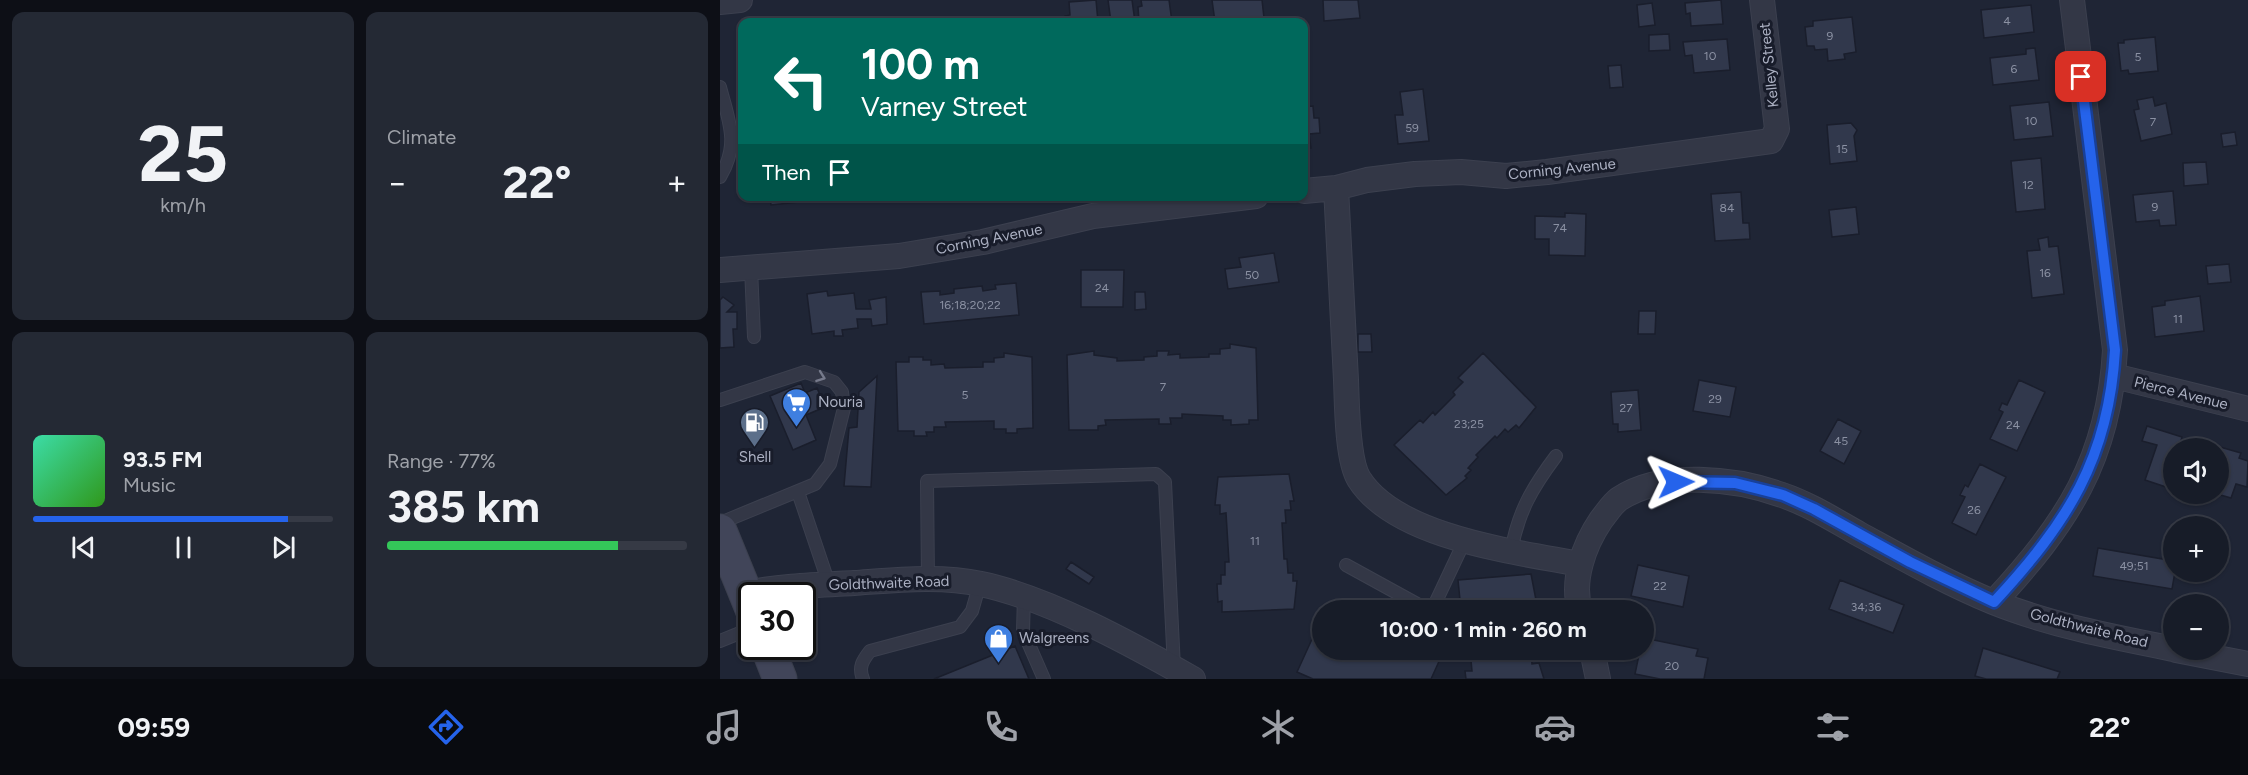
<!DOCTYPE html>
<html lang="en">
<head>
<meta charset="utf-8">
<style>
	body { margin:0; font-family:Figtree,sans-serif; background:#242934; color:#f1f3f6; height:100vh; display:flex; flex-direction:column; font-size:22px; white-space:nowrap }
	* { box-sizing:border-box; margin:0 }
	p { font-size:20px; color:#9ea1a8 }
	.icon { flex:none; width:33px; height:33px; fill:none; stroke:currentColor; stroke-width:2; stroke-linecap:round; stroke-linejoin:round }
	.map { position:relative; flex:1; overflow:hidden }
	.side { display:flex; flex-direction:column; gap:12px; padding:12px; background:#0d0f16; width:720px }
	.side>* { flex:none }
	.hud { position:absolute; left:18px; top:18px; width:570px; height:183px; border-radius:12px; box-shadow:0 2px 4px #0004,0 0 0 2px #363a45; background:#00695c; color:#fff; overflow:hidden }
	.controls { position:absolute; left:1443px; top:438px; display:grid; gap:12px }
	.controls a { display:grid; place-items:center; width:66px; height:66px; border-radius:50%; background:#171c28; box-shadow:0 2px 4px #0004,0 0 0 2px #363a45; font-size:30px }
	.speed { position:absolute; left:18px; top:582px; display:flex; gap:12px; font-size:30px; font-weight:700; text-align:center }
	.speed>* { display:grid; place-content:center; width:78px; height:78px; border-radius:50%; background:#171c28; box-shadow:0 2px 4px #0004,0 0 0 2px #363a45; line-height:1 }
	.speed .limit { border:3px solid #111; border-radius:9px; background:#fff; color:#111 }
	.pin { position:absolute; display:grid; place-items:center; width:51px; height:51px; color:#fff; margin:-26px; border-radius:12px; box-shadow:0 3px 9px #0006 }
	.me { position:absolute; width:66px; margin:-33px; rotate:89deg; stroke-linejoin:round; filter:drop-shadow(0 0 4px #0008) }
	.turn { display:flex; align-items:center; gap:21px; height:126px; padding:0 24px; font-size:27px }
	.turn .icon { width:78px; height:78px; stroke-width:2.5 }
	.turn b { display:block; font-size:42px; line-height:51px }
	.then { display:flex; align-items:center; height:57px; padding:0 24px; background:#0003; gap:12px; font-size:22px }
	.big { font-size:45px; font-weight:700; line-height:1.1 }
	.side .widget { flex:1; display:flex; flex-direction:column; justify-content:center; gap:9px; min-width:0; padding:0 21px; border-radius:12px; background:#242934 }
	.side .dial { align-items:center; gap:0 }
	.dial b { font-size:78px; line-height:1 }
	.song { display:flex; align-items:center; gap:18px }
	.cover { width:72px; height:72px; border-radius:9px; background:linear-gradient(135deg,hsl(160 70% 55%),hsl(110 70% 35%)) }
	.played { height:6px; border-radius:3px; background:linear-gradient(90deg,#2563eb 85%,#363a45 85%) }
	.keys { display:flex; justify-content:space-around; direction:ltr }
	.heat { display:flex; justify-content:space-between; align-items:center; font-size:33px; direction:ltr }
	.charge { height:9px; border-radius:4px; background:linear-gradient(90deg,#34c759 77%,#363a45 0) }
	.side .tiles { flex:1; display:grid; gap:12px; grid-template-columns:repeat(2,1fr) }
	.trip { position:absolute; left:592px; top:600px; width:342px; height:60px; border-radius:30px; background:#171c28; box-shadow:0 2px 4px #0004,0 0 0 2px #363a45; font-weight:700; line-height:60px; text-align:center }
	.dock { display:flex; height:96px; justify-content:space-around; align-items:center; background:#090b10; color:#9ea1a8 }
	.dock .icon { width:42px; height:42px }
	.dock .on { color:#2563eb }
	.dock b { font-size:27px; color:#f1f3f6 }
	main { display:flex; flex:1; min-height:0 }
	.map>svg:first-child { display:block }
</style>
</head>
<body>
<main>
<section class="side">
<div class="tiles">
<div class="widget dial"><b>25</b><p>km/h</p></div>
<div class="widget"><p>Climate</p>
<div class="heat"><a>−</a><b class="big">22°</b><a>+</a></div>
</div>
<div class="widget">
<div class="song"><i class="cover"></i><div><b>93.5 FM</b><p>Music</p></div></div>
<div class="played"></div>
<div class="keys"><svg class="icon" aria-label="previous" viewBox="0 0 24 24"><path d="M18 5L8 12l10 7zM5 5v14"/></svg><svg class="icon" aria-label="pause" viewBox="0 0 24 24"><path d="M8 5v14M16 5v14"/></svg><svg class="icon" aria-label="next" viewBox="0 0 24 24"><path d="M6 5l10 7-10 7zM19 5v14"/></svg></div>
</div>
<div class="widget"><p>Range · 77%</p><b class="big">385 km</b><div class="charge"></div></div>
</div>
</section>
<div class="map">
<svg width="1528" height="679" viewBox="0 0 1528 679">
	<rect width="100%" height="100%" fill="#1f2535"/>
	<path fill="#31384c" stroke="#1a1e2c" stroke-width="1.5" d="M376,0L378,22H346L345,16L350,15L349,2Z
		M388,0H412L415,22H391Z
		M421,0H449L452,22H419L418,7L422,6Z
		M492,0H542L544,18L495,22Z
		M603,0H638L640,18L604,21Z
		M1001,0L1003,24L971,26L970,13L966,14L965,3Z
		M932,3L935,25L919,27L917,5Z
		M1311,5L1314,32L1264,38L1261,10Z
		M255,17V22H219V19Z
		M1132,17L1136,52L1124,54L1125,59L1108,61L1107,49L1095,50L1094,46H1087L1085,27L1093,26V21Z
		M949,34L950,50L929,51V35Z
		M1435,37L1438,71L1409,74L1408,70L1401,71L1398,43H1404V40Z
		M1007,39L1010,70L974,73L972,55L965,56L963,42Z
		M1315,48L1319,80L1273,85L1270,58L1306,54V49Z
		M901,65L903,87L890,88L888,66Z
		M703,89L709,141L678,144L675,115H683L680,92Z
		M1433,97L1435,106L1446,103L1452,134L1421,141L1414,110L1419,109L1417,100Z
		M1329,102L1333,136L1294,140L1290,106Z
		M593,106L594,118H599L600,133L589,134L591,148H584V107Z
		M1131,123L1137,130L1134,136L1137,161L1110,164L1107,125Z
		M1515,132L1517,145L1503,147L1501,134Z
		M1321,158L1325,209L1296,212L1291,161Z
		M1486,162L1488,184L1464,186L1463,163Z
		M1453,191L1456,225L1440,226L1439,220L1416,222L1413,195Z
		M1021,192L1023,223H1029L1030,239L995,241L991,194Z
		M50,196H126V197L51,205Z
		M1136,207L1139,234L1112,237L1109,210Z
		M845,213L866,214L865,256L829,255V239H815V216L845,217Z
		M1328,237L1329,247L1338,246L1344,294L1312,298L1307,251L1320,250L1318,239Z
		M554,253L559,282L508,289L505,269L521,267L519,258Z
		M1509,264L1511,282L1488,284L1486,266Z
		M361,270H404L403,307H361Z
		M296,283L299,315L204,324L201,292L220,291V295L234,293V289L262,286L263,291L276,289L275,285Z
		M107,291L108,296L134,293L136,309H151L149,300L166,297L167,324L152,326L151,319H137L138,328L122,330L123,336H114V331L92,334L87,294Z
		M415,292H425L426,309L415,310Z
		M1480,296L1484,331L1435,337L1432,307L1445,305V301Z
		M3,297L14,305L7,312H17V329H13L14,347L0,348V300Z
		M919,311H936L935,334H918Z
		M638,334H651L652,352H638Z
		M510,344L536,348L538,420H529V424L511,425V420H503V416L462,414V418H450L451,424H439V419L385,420L386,425L378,426V430H349L347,355L374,351V355L397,358V361L424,360V357L437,356V351H449L448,355L460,354V358L489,357V354H500V349L510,348Z
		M284,353L312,357L313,428L297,429V433H286V429H274V421L225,422L226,427H214V432H206L207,436H194V431H178L176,362H189V357H203V360H211V365L224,364L225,368L263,367V362H274V358L284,357Z
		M763,353L816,407L799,428L796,425L788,432L785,429L777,438L775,436L756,455L758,457L748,468L751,470L745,476L747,478L726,495L674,445L700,420L703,423L713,412L715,415L735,395L733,392L743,382L738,378Z
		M157,376L151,487L124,486L129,428L137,427L139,392Z
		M979,380L1016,387L1010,417L973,411Z
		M1299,380L1325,392L1297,451L1270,439L1283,412L1279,410L1282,403L1287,405Z
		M81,383L85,393L97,388L105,407L86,415L96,440L73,450L50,396Z
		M918,390L921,430L898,432V424H893L891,392Z
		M1118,419L1141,431L1124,464L1100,451Z
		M1427,426L1462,437L1459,448H1454V464L1446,487L1425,480L1437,445L1422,441Z
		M1500,447L1521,453L1519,458L1528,461L1527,487L1516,484L1511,498L1497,494Z
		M1260,464L1286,477L1256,535L1232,523L1245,497L1240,495L1245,485L1248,487Z
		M569,474L574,501H570L571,510H565L566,523H562L564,559H567L568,573H573V581H577L574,609L502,612V601L498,602L497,584H501V575H505V562H509L506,513L500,514V505H495L498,477Z
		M1378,548L1454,561L1455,572L1452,589L1373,576Z
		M351,562L374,577L369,584L346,569Z
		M918,565L969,576L963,607L911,596Z
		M811,574L816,600H812L813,610H741L738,580Z
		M1120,580L1184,605L1173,633L1109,609Z
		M603,615V650H710L709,652L721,657L711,679H593L577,672Z
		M924,638L978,649L976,656L988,658L984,679H940L915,674L920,650H924Z
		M295,646L309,679H214Z
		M1263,648L1340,672L1337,679H1266L1255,676Z
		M750,650H811L812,664L819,663L824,679H746L745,671H752Z"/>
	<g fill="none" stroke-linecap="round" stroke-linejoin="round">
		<defs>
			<path id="service" d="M0,87C9,122 20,144 0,177
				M31,268L34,337
				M0,400L85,372L114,382L122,392L124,408L110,464L95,484L0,523
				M78,492L109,584
				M791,552C798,512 812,488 836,456
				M626,565L708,610
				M208,580L207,481L436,474L445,482L454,668
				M304,596L303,631L324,679
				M712,610L745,540
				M0,641L32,628
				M143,679C138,667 143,660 150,651L240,627L252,611L260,583"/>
			<path id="minor" d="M0,2L20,0
				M616,188C619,252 623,316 626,380C627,404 627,460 639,479C676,538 797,552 860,564
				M584,191L616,188L647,180L695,174L741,172L786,176L827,172L1051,141L1057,129L1042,0
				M0,270L179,256L263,242L373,216L536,196
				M1394,376L1528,409
				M25,593C61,586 97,585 134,583C176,580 220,575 261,584C328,598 413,645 473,679
				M1274,602C1347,523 1389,460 1395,350L1352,0
				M860,610C851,581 864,545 881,520C886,514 892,504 899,499C943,470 1015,478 1062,495C1089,504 1114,520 1139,534C1183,558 1227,583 1273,602C1330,625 1393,637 1454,649
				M872,650L878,679
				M1456,650L1528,664"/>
			<path id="secondary" d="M0,531L32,609
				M47,646L60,679"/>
		</defs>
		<use href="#service" stroke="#3c404f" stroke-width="14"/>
		<use href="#minor" stroke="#3c404f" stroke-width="26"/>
		<use href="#secondary" stroke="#3c404f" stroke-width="35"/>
		<use href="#service" stroke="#333746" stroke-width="12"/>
		<use href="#minor" stroke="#333746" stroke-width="24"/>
		<use href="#secondary" stroke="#414559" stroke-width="33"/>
	</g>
	<defs><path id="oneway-chevron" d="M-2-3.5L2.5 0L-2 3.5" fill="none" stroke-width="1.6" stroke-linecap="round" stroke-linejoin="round" transform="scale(1.5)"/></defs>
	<use stroke="#767a8b" href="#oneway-chevron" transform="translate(101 377) rotate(20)"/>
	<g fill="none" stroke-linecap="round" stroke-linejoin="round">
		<defs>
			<path id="route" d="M956,482L1015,483L1063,495L1094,509L1190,562L1274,602C1347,523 1389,459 1395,350L1361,77"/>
		</defs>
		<use href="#route" stroke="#184099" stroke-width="15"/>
		<use href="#route" stroke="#2563eb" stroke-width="10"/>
	</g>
	<defs>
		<symbol id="supermarket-pin" viewBox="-11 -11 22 30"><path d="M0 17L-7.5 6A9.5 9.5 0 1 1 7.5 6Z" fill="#3f7fe0" stroke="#181c2a"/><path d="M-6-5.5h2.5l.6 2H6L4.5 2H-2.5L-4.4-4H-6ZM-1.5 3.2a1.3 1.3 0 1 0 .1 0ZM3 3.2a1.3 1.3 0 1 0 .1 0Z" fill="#fff"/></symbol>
		<symbol id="fuel-pin" viewBox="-11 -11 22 30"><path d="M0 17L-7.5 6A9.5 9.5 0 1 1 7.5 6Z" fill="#5c6f8a" stroke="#181c2a"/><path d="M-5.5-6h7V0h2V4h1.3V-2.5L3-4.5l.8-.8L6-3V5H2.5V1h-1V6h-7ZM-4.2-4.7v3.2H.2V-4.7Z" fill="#fff"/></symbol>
		<symbol id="shop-pin" viewBox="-11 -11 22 30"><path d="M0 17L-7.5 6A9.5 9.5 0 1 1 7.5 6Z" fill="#3f7fe0" stroke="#181c2a"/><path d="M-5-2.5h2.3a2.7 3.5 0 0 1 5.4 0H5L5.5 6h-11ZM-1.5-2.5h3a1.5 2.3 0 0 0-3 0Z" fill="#fff"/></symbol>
	</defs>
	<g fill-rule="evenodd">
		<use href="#supermarket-pin" x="60" y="386" width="33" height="45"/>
		<use href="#fuel-pin" x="18" y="406" width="33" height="45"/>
		<use href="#shop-pin" x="262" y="622" width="33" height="45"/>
	</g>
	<g text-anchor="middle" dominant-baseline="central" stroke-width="6" stroke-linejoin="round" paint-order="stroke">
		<g font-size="12" fill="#8b91a3">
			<text x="1287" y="21">4</text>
			<text x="1110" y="36">9</text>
			<text x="990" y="56">10</text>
			<text x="1418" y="57">5</text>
			<text x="1294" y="69">6</text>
			<text x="1311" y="121">10</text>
			<text x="1433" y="122">7</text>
			<text x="692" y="128">59</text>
			<text x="1122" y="149">15</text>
			<text x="1308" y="185">12</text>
			<text x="1435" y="207">9</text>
			<text x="1007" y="208">84</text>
			<text x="840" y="228">74</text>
			<text x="1325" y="273">16</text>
			<text x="532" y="275">50</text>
			<text x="382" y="288">24</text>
			<text x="250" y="305">16;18;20;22</text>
			<text x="1458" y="319">11</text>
			<text x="443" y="387">7</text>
			<text x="245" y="395">5</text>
			<text x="995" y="399">29</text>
			<text x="906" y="408">27</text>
			<text x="749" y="424">23;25</text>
			<text x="1293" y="425">24</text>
			<text x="1121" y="441">45</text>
			<text x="1254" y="510">26</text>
			<text x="535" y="541">11</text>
			<text x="1414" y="566">49;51</text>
			<text x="940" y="586">22</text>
			<text x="1146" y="607">34;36</text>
			<text x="952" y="666">20</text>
		</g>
		<g font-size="15" fill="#acb1c3" stroke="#181c2a">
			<text transform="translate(1049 65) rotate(-96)">Kelley Street</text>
			<text transform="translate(842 169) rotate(-6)">Corning Avenue</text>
			<text transform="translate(269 239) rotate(-11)">Corning Avenue</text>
			<text transform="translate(1461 393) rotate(14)">Pierce Avenue</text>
			<text transform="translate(169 583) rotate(-2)">Goldthwaite Road</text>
			<text transform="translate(1369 628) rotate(14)">Goldthwaite Road</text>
		</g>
		<g font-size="15" fill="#acb1c3" stroke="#181c2a" text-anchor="start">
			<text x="98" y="402">Nouria</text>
			<text x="35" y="457" text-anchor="middle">Shell</text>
			<text x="299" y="638">Walgreens</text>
		</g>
	</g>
</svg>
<div class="controls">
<a><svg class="icon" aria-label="sound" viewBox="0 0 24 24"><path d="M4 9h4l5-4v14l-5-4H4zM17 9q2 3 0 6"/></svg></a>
<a>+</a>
<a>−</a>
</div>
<div class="speed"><div class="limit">30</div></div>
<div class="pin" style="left:1361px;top:77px;background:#d93025"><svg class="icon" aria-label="arrive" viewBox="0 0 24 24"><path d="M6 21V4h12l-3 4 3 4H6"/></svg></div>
<svg class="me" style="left:956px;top:482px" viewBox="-20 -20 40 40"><path d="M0-17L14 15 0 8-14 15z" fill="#2563eb" stroke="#fff" stroke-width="4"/></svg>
<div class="trip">10:00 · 1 min · 260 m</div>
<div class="hud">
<div class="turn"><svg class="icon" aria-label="left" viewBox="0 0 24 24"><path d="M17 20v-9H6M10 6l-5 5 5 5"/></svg><div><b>100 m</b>Varney Street</div></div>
<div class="then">Then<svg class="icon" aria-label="arrive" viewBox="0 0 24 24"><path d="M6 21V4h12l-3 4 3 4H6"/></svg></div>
</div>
</div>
</main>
<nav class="dock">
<b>09:59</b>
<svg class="icon on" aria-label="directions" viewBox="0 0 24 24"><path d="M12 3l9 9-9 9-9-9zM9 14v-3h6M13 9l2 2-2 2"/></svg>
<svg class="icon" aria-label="music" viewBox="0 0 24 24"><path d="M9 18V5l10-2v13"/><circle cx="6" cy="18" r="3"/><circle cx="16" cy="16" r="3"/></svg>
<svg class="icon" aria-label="phone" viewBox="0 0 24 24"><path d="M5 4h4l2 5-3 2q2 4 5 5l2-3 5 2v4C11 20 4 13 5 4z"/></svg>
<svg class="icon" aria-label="climate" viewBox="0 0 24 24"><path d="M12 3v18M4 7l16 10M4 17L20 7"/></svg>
<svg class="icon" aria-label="car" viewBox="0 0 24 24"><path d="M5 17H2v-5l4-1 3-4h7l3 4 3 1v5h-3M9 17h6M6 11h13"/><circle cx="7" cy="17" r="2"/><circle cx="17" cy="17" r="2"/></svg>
<svg class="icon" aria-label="filters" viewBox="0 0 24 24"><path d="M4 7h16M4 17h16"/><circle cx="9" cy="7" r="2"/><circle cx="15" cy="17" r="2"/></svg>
<b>22°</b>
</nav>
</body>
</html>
